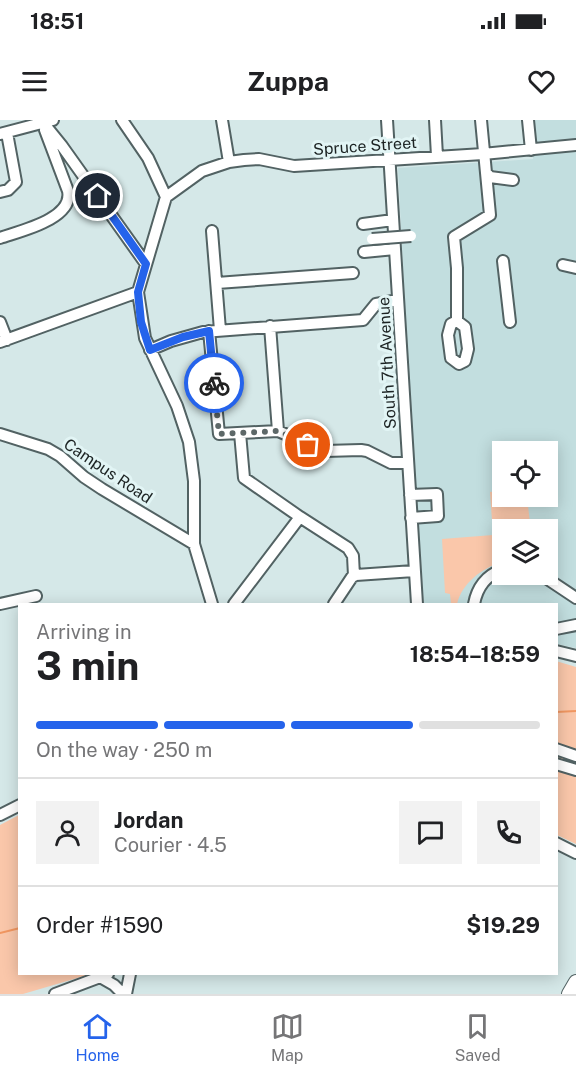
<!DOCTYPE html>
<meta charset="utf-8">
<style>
:root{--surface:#fff;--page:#f2f2f2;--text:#202124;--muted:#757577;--line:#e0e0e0;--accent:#2563eb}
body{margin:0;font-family:"Public Sans",sans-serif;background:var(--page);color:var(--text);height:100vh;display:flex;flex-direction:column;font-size:22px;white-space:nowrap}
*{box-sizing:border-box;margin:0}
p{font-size:20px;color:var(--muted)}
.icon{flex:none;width:33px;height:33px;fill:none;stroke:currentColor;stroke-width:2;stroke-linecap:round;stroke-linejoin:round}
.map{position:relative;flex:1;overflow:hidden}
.drawer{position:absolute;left:18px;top:483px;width:540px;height:372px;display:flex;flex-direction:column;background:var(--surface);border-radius:0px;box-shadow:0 3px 15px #0003}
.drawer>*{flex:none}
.buttons{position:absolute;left:492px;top:321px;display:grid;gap:12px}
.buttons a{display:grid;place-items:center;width:66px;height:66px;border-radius:0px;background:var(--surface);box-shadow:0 3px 15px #0003;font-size:30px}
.pin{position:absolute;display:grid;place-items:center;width:51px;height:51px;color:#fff;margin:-26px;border:3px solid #fff;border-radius:50%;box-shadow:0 2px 6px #0007}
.courier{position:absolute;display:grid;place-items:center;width:60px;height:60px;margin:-30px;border:4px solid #2563eb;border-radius:50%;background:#fff;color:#222;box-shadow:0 2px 8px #0007}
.overview em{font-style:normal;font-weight:700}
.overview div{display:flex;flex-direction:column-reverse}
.overview{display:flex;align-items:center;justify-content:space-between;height:102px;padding:0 18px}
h1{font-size:39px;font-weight:700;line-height:45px}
.bar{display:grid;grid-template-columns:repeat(4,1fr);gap:9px 6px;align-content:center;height:72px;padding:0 18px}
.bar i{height:8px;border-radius:4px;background:var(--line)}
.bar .current{background:var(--accent)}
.bar p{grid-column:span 4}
.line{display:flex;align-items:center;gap:15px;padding:0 18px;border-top:2px solid var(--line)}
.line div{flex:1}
.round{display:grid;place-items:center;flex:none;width:63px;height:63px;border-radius:0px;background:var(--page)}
.status{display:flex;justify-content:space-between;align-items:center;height:42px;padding:0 30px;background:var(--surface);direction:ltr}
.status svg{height:16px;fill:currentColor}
header{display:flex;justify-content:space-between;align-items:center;height:78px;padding:0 18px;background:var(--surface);font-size:27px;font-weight:700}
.menu{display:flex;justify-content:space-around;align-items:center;height:84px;border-top:2px solid var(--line);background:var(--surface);font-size:16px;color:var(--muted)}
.menu a{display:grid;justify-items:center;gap:3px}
.menu .current{color:var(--accent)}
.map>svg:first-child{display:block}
</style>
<div class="status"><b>18:51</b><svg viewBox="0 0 49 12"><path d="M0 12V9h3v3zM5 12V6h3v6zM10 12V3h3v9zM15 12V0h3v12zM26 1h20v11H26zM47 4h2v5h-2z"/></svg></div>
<header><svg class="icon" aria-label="menu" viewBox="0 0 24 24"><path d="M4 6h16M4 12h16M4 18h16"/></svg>Zuppa<svg class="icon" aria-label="heart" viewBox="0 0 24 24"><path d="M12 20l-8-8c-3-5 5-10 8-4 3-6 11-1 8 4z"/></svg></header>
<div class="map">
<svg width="576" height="874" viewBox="0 0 576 874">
<rect width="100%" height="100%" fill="#d5e8e8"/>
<!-- built -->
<path fill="#c2dedf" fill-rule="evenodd" d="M531,0H576V528L557,524L556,484H424L411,304L398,48L533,39ZM502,332H548V376H502ZM502,410H548V454H502Z"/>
<!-- green -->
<path fill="#fac7aa" d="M502,371V376L527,377L530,403L515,405V409L502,410V442C482,448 462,463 457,484H451L450,474L445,473L442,419L493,415L490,372Z
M556,541L576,547V724L557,715Z
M19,695L20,854H91L23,874H0V705Z"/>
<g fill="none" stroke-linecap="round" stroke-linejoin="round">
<!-- stream -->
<path stroke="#f19761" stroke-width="2" d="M556,592L576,591
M0,813L20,808"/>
<!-- minor casing -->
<g stroke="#526263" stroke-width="14">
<path id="minor" d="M41,0L62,26L146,144
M122,0L148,38L166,77L138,172L145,218L177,286L189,322L194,361V424L212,484
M222,0L229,42
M387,0L417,484
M435,0L437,36
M528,0L531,30
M0,14L53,0
M486,52L490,57L513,60
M0,72L8,70L16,62L7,13
M166,77L202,51L229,42L244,40L259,39L294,46L483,34L576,25
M363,104L393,100
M212,111L220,210
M0,118C20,111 74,99 68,71L45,10
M364,132L395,129
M503,141L510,202
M563,145L576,148
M217,163L353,153
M457,201V148L454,117L490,95L481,0
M457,201L465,207L468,229L465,241L459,244L451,238L448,215L451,204Z
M0,202L7,220
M270,206L278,311
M209,211L219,314L278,311L325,331L361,330L367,331L391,343H408
M0,222L138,172
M150,230L171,221L203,212L363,200L376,184L398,180
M0,314L48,329L60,336L84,357L102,369L194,424
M410,375L437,374L438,396L411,398
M300,397L348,428L353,436L354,456
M540,454L576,478
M0,484L36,476
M234,484L300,397L244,358L240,313
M334,484L352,457L356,455L414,451
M474,484C477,468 486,455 502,450
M556,509L576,505
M556,531L576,536
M556,629L576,636
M556,644L576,650
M0,695L20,685
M556,723L576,733
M100,857L114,865L123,874
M55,874L108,854
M126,874L130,854"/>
</g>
<!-- major casing -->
<g stroke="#526263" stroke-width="16">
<path id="major" d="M569,874L576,862"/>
</g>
<!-- minor -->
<use href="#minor" stroke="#fff" stroke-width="10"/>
<!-- major -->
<use href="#major" stroke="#fff" stroke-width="14"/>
<!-- minor-bridge casing -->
<g stroke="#526263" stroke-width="14" stroke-linecap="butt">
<path id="minor-bridge" d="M372,119L411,116"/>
</g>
<!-- minor-bridge -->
<use href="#minor-bridge" stroke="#fff" stroke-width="10"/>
</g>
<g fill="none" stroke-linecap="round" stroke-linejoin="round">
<!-- done -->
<path stroke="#5d6868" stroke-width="6" stroke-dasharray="0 10.8" d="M214,263L219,314L278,311L308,325"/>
<!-- route -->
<path stroke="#2563eb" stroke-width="8" d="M98,76L146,144L138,172L141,202L150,230L183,217L209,211L214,263"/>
</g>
<g text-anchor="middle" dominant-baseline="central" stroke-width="6" stroke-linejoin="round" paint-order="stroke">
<!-- street labels -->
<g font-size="16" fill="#1c2323" stroke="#e2f5f5">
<text transform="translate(365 26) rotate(-4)">Spruce Street</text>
<text transform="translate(387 243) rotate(-93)">South 7th Avenue</text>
<text transform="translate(108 351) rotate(34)">Campus Road</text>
</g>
</g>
</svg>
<div class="buttons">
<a><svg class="icon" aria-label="locate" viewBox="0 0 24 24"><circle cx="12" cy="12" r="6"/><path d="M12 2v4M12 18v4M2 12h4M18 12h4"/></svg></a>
<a><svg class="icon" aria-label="layers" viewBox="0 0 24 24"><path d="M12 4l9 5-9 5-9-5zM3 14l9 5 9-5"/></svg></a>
</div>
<div class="pin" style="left:308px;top:325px;background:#ea580c"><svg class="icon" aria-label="bag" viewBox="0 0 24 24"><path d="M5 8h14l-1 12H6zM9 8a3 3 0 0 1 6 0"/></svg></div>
<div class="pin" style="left:98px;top:76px;background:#1f2937"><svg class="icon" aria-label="home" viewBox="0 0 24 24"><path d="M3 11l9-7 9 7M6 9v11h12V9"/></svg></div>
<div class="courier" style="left:214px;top:263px"><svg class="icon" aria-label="bike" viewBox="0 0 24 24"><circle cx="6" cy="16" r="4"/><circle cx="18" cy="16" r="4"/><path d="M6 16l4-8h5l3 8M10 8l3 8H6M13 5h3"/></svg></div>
<section class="drawer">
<div class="overview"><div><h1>3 min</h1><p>Arriving in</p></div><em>18:54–18:59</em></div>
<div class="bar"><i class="current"></i><i class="current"></i><i class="current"></i><i></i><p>On the way · 250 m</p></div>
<div class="line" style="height:108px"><a class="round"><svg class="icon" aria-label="person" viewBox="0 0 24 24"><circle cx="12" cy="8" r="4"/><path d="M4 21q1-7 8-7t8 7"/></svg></a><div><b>Jordan</b><p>Courier · 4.5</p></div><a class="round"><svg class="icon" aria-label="chat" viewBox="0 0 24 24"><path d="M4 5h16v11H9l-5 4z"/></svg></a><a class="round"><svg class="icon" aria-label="phone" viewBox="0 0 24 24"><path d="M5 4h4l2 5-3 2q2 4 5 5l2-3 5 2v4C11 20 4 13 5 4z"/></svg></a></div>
<div class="line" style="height:78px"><div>Order #1590</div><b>$19.29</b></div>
</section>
</div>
<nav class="menu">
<a class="current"><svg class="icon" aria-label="home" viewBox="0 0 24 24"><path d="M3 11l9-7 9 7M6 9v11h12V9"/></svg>Home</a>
<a><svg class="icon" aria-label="map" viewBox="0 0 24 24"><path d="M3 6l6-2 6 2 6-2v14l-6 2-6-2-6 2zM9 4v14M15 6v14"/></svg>Map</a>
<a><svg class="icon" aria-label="saved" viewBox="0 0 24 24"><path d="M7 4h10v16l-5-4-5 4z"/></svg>Saved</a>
</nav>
